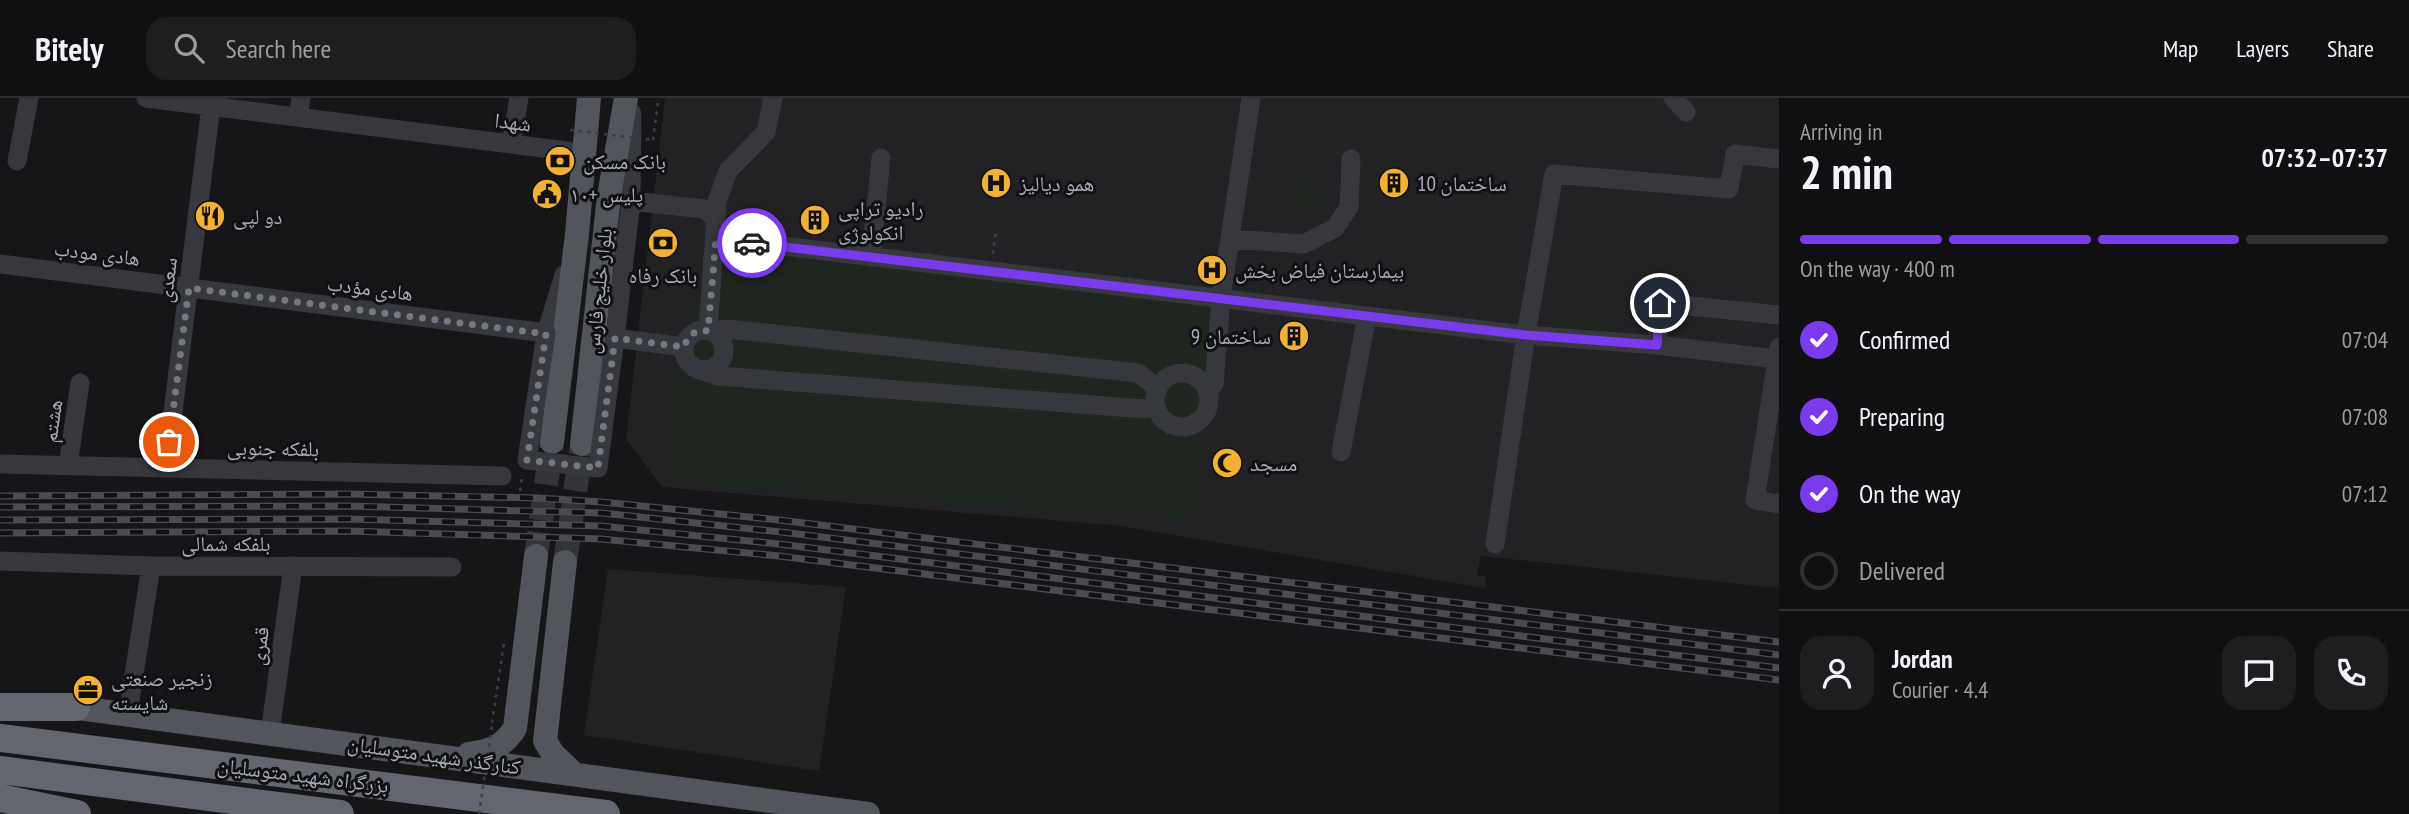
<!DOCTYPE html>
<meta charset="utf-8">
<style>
:root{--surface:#101012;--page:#1e1e20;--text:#f1f3f6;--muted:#9c9d9f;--line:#303032;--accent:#7c3aed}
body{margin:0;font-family:"PT Sans Narrow","Noto Naskh Arabic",sans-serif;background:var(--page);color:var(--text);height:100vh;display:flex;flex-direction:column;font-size:26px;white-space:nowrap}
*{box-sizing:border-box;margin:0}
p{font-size:23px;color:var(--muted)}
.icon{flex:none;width:38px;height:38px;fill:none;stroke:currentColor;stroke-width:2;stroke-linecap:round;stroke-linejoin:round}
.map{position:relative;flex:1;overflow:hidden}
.details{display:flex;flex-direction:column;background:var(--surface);width:630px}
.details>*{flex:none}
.pin{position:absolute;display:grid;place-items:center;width:60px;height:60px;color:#fff;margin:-30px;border:4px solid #fff;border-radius:50%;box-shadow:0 2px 7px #0007}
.courier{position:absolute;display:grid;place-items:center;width:70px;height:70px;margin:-35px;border:5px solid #7c3aed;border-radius:50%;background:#fff;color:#222;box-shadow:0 2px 9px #0007}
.headline em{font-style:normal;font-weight:600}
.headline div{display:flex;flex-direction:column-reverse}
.headline{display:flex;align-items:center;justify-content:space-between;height:119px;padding:0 21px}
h1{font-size:46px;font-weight:600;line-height:52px}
.bar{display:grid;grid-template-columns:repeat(4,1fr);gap:10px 7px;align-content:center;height:84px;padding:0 21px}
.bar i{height:9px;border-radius:5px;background:var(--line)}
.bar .active{background:var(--accent)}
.bar p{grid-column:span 4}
.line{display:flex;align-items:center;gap:18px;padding:0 21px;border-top:2px solid var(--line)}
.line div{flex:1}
.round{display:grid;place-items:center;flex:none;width:74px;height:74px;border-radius:21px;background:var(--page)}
ol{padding:0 21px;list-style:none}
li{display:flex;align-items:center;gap:21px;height:77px}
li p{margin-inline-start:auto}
li .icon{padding:7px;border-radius:50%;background:var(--accent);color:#fff;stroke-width:4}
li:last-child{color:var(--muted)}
li i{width:38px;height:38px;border:4px solid var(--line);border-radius:50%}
header{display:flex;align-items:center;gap:42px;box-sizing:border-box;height:98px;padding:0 35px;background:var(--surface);border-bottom:2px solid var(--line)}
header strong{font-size:33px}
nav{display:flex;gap:38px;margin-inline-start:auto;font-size:24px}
.search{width:490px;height:63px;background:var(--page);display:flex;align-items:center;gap:18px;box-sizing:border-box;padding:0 24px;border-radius:21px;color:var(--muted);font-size:26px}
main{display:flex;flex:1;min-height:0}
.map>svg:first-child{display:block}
</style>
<header>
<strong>Bitely</strong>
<div class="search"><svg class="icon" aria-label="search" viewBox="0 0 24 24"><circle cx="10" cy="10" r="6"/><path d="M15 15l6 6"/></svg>Search here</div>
<nav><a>Map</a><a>Layers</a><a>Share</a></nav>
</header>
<main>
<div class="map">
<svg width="1779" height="716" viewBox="0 0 1779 716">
<rect width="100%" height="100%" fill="#161618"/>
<!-- built -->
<path fill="#222225" d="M665,0H1779V490L1481,458L1477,477L1486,478L1485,490L1121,428L662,389L626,341Z
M608,471L846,489L819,673L584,637Z"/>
<!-- green -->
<path fill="#1e261f" d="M1296 98a14 14 0 1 1 28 0a14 14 0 1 1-28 0Z
M716,140L1221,200L1195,421L670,384L671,294Z
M1554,219L1614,224L1618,229L1616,234L1555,228L1553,224Z"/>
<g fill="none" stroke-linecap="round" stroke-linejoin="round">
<!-- major-tunnel -->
<path stroke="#333438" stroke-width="24" stroke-dasharray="24 12" stroke-linecap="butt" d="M536,458L552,344
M565,464L582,346"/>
<!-- path -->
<path stroke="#3d3f44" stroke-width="2.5" stroke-dasharray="3.5 5" stroke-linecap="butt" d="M653,42L658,4
M993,156L996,131
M520,393L522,379
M492,625L504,545"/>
<!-- minor -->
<path stroke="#37383d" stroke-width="19" d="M146,0L582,55
M773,0L766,34L728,73L717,103L708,233L728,231L1138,275L1157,290
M1673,0L1686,14
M632,15L631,103L615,240L684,249
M298,19L301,0
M511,46L519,0
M17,63L29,0
M631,103L704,111L714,119
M716,140L1526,237L1657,247L1777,261
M1231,141L1304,146L1335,130L1349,109L1351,61
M871,159L881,60
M0,166L546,235L564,177
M684 252a20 20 0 1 1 40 0a20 20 0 1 1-40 0Z
M1657,247L1660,205L1779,217
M1779,249L1755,402L1779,406
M697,271L718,278L1145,311L1155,308
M1155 302a27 27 0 1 1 54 0a27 27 0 1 1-54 0Z
M1208,294L1214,286L1221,200L1251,0
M1341,354L1367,218
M0,366L502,378
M68,368L80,285
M166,370L212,0
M1495,446L1526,237L1554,76L1729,91L1735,56L1779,61
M0,463L151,468L452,469
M128,615L151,468
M270,635L293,468"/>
<!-- major -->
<path stroke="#53555c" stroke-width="24" d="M552,344L577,136L589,0
M582,346L609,98L626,0
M565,464L545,643L553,656L573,675
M56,607L868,716
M469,656C491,653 503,649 515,630L536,458"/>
<!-- highway -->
<path stroke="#63666e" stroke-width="28" d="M0,609H76
M0,640L606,716
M0,672L340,716
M0,700L77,716"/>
<!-- rail casing -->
<g stroke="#4a4c52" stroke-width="7">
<path id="rail" d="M0,398L348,396L538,400L602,404L779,422L1779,544
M0,409L348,408L602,415L781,434L1779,557
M0,422L348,421L601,428L779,446L1779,570
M0,435L348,433L601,441L779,458L1779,582"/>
</g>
<!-- rail -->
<use href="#rail" stroke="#111113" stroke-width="4.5" stroke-dasharray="13" stroke-linecap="butt"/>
<!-- path-bridge -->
<path stroke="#3d3f44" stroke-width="2.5" stroke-dasharray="3.5 5" stroke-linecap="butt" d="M570,32L653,42
M479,716L492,628"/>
<!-- minor-bridge -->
<path stroke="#37383d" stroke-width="19" d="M546,235L527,362L598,370L615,240"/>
</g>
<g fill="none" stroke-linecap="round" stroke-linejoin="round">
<!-- done -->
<path stroke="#757880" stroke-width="7" stroke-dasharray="0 12.6" d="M169,344L189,190L546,236L527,362L598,370L615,240L684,249C688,237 695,231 708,233L716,140L752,145"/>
<!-- route -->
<path stroke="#7c3aed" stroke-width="9" d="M752,145L1526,237L1657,247L1660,205"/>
</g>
<!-- icons -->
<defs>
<g id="bank-disc" transform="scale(1.575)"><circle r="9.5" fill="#f2b134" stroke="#111113"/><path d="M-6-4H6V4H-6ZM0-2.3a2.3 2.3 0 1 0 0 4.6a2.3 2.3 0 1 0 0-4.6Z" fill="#111"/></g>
<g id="hospital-disc" transform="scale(1.575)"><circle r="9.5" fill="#f2b134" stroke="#111113"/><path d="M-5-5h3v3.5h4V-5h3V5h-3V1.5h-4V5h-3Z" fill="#111"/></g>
<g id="building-disc" transform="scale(1.575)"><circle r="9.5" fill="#f2b134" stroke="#111113"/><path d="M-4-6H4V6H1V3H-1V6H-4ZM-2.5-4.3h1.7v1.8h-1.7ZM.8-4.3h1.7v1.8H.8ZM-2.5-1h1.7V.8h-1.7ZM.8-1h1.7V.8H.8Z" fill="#111"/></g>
<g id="civic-disc" transform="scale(1.575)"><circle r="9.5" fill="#f2b134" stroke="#111113"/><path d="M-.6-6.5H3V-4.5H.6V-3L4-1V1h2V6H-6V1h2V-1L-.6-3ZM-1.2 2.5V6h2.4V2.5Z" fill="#111"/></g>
<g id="restaurant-disc" transform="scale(1.575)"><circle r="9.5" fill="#f2b134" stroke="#111113"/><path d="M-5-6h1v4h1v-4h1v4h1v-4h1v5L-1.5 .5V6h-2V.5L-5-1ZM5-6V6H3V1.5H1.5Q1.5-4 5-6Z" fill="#111"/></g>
<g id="mosque-disc" transform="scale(1.575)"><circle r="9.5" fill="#f2b134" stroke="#111113"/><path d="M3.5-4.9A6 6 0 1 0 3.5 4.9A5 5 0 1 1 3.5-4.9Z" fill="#111"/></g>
<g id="office-disc" transform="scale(1.575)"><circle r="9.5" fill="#f2b134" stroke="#111113"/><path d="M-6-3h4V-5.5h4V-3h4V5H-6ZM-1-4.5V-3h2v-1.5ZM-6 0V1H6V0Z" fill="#111"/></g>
</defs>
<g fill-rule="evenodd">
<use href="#bank-disc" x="560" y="63"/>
<use href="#hospital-disc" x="996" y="85"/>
<use href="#building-disc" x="1394" y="85"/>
<use href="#civic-disc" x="547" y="96"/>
<use href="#restaurant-disc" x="210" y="118"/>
<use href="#building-disc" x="815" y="122"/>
<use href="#bank-disc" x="663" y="145"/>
<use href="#hospital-disc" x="1212" y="172"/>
<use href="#building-disc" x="1294" y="238"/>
<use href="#mosque-disc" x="1227" y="365"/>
<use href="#office-disc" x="88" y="592"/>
</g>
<g text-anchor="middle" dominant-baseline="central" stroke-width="6" stroke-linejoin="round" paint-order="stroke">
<!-- street labels -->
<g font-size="21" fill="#a8adb8" stroke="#111113">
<text transform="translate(513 24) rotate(7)">شهدا</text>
<text transform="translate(97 155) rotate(7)">هادی مودب</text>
<text transform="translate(167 182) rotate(-83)">سعدی</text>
<text transform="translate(370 190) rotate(7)">هادی مؤدب</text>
<text transform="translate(598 193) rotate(-84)">بلوار خلیج فارس</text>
<text transform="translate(52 323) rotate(-82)">هشتم</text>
<text transform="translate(273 350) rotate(1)">بلفکه جنوبی</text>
<text x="226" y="445">بلفکه شمالی</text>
<text transform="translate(259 548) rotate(-82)">قمری</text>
<text transform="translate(434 657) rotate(8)">کنارگذر شهید متوسلیان</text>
<text transform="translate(303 677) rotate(7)">بزرگراه شهید متوسلیان</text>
</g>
<!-- poi labels -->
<g font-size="21" fill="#a8adb8" stroke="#111113" text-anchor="start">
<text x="583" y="63">بانک مسکن</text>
<text x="1019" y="85">همو دیالیز</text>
<text x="1417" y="85">ساختمان 10</text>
<text x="570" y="96">پلیس +۱۰</text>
<text x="838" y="110">رادیو تراپی<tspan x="838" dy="24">انکولوژی</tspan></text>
<text x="233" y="118">دو لپی</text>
<text x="1235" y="172">بیمارستان فیاض بخش</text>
<text x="663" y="177" text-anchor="middle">بانک رفاه</text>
<text x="1271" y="238" text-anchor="end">ساختمان 9</text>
<text x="1250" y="365">مسجد</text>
<text x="111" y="580">زنجیر صنعتی<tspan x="111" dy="24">شایسته</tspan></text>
</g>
</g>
</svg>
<div class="pin" style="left:169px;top:344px;background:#ea580c"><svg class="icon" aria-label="bag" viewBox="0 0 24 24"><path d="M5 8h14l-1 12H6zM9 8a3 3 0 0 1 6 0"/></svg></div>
<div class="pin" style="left:1660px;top:205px;background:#1f2937"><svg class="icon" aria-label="home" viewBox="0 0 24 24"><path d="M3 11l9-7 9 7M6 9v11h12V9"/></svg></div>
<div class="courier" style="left:752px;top:145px"><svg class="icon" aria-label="car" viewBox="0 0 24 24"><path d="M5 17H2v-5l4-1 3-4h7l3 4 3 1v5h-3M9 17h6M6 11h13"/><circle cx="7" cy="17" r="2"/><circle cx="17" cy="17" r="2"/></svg></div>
</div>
<section class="details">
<div class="headline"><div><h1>2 min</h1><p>Arriving in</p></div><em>07:32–07:37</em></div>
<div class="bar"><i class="active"></i><i class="active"></i><i class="active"></i><i></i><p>On the way · 400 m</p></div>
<ol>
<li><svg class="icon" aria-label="check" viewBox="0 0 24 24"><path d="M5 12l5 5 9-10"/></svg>Confirmed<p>07:04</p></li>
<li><svg class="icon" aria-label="check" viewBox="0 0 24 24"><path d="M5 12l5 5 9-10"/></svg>Preparing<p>07:08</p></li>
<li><svg class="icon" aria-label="check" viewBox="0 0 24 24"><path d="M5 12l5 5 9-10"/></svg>On the way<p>07:12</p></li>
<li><i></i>Delivered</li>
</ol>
<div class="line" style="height:126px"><a class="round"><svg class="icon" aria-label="person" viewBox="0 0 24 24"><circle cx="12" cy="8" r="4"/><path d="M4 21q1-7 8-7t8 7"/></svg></a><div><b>Jordan</b><p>Courier · 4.4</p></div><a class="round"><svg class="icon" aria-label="chat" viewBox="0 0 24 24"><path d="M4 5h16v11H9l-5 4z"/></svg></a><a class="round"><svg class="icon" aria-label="phone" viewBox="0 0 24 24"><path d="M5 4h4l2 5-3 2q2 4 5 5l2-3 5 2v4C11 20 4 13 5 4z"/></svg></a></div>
</section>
</main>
